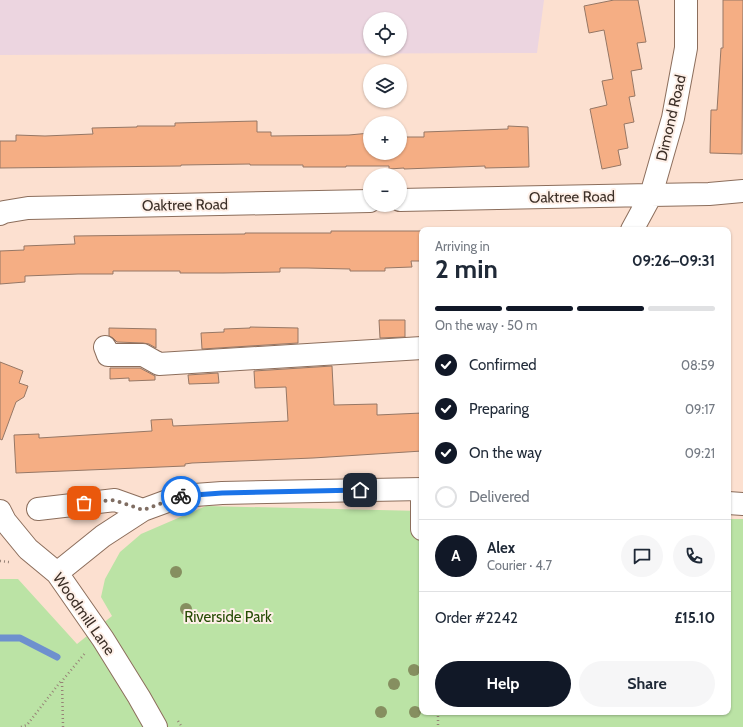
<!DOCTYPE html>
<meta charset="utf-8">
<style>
:root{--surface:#fff;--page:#f6f6f7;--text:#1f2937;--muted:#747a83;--line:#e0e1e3;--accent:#111827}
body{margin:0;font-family:Cabin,sans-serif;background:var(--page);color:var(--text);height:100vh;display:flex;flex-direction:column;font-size:15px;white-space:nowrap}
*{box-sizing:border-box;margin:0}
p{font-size:13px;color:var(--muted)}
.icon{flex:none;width:22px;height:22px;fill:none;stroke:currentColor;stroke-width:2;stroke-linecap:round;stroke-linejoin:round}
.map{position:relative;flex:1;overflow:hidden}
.panel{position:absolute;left:419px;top:227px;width:312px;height:488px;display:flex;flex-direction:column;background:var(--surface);border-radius:8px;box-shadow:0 1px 3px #0004}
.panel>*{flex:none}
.buttons{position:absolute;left:363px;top:12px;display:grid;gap:8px}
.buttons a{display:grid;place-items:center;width:44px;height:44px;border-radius:50%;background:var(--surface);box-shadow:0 1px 3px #0004;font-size:20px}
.pin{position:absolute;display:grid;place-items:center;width:34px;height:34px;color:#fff;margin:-17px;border-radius:8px;box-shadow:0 2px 6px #0006}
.courier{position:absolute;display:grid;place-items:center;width:40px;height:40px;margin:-20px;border:3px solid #1a73e8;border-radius:50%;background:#fff;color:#222;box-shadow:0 1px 5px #0007}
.summary em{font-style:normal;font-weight:700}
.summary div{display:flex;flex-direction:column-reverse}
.summary{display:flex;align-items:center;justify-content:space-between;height:68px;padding:0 16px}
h1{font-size:26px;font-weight:700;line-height:30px}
.bar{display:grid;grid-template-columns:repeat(4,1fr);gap:6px 4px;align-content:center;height:48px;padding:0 16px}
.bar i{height:5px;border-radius:3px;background:var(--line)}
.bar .active{background:var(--accent)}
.bar p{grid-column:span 4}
.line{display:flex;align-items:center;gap:10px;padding:0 16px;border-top:1px solid var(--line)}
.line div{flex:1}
.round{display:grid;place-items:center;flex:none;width:42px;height:42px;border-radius:21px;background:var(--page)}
ol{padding:0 16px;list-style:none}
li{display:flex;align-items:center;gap:12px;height:44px}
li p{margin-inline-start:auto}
li .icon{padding:4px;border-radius:50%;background:var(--accent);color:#fff;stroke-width:4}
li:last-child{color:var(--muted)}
li i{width:22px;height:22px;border:2px solid var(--line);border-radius:50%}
.cta{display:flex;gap:8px;margin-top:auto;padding:8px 16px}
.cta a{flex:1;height:46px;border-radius:24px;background:var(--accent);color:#fff;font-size:16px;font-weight:700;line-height:46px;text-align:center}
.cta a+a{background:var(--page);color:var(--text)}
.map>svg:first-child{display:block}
</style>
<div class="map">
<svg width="743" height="727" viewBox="0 0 743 727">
<rect width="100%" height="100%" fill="#fce0d0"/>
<!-- education -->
<path fill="#ecd5e0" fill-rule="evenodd" d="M0,0H544L537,53L0,55ZM370,19H400V49H370Z"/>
<!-- green -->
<path fill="#bbe3a5" d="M206,506L422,511V712H728V519H743V727H0V579H18L77,644L112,616L101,597L105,579L120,552L141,534Z"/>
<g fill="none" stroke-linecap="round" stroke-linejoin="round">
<!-- stream -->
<path stroke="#6e90ce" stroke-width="7" d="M0,638H20L57,657"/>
</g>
<!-- building -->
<path fill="#f5ae84" stroke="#967765" d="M614,0H638L646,42L637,43L642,69L631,71L635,96L629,97L634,122L624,124L628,148L618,150L621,165L602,169L590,109L607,105L602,81L613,79L604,30L589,33L584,6Z
M723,0H743L742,154L710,153L711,110H717L721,48H723Z
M257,121V132H271V136L349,135L370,133V153H400V137H424V132L508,129V126L528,127L529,167L485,168V166L404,169V168L389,169V166H346V167H303V165H250V164L181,165V166L0,168V141H16V135L45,136L93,134L92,128L137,127V126H175V123Z
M331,231H422V261H411L412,267L385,268V271H350V269L307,268H280V272L223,273H180V271H113V274H78L25,276V282L0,284V251L24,250V246L75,244L74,236L245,234V233H331Z
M379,320H405V337L380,338Z
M250,327L298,328V343L202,349L201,333L224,332V329L250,328Z
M109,328L156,329V348L149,344L143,343L117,342L113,338L109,336Z
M0,362L23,371L19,383L28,386L24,397L16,402L2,440L0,439Z
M332,366L334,405L377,404V415L422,413V451L313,458L192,463L185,464V466L16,473L14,435L39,434V438L152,431L151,420L172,419L173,426L288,421L286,387L255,388L254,371Z
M110,368H140L155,376V380L129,381V378L110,379Z
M218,373L219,383L189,384L188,375Z"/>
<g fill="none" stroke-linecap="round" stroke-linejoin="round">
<!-- minor casing -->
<g stroke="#8c6e5c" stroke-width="24">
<path id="minor" d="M400,200L651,195L709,194L743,191
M0,214L4,212L28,208L370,201
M632,230L651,195L673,118L686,48V0
M105,347L108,355H143L159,364L422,348
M728,503L743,504
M38,509L115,500L143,510
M0,511L5,521L28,549L57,573L103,639L139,697L156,727
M422,529V489
M57,573L103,536L143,510L181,496L222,493L422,489"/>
</g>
<!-- path -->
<path stroke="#968276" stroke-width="2.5" stroke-dasharray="1 3" stroke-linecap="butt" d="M0,561L9,562
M421,582L422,583
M438,712V727
M178,721L182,727
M21,727L27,725L61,681
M63,727L62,681L86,652"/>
<!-- minor -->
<use href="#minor" stroke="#fff" stroke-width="22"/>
</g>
<!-- trees -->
<g fill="#868f60">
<circle cx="176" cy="572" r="6"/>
<circle cx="186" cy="609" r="6"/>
<circle cx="414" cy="670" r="6"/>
<circle cx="394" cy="684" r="6"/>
<circle cx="381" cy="712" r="6"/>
<circle cx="415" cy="712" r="6"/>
</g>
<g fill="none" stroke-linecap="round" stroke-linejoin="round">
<!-- done -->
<path stroke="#7f6d62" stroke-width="4" stroke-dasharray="0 7.2" d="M84,503L114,500L143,510L181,496"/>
<!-- route -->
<path stroke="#1a73e8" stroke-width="5" d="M181,496L222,493L360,490"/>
</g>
<g text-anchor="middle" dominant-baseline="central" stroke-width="4" stroke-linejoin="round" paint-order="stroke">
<!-- street labels -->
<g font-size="15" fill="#3c2f27" stroke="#fef0e8">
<text transform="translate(671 118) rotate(-77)">Dimond Road</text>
<text transform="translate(572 197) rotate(-1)">Oaktree Road</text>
<text transform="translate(185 205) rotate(-1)">Oaktree Road</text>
<text transform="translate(84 614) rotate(55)">Woodmill Lane</text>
</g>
<!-- park labels -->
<g font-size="15" fill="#264c05" stroke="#fef0e8">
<text x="228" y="617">Riverside Park</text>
</g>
</g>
</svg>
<div class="buttons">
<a><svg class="icon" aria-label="locate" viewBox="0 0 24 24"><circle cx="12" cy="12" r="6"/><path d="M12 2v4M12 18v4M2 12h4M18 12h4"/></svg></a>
<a><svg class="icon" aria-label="layers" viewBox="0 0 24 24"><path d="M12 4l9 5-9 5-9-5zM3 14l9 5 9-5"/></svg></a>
<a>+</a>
<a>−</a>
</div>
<div class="pin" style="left:84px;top:503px;background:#ea580c"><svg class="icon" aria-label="bag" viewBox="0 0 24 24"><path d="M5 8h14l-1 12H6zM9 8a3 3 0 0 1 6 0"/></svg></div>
<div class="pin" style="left:360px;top:490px;background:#1f2937"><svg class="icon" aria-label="home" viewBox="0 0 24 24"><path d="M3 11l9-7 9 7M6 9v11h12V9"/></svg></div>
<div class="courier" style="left:181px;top:496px"><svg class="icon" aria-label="bike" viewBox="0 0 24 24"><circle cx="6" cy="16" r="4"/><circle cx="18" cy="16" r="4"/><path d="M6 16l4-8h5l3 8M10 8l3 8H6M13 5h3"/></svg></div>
<section class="panel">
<div class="summary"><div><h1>2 min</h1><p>Arriving in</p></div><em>09:26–09:31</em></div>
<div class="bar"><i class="active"></i><i class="active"></i><i class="active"></i><i></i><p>On the way · 50 m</p></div>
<ol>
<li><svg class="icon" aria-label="check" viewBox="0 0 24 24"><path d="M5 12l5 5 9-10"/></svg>Confirmed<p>08:59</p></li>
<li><svg class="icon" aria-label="check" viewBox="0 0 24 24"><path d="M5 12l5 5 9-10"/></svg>Preparing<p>09:17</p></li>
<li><svg class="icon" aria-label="check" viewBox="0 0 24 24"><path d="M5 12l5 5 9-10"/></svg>On the way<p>09:21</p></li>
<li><i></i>Delivered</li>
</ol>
<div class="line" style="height:72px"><b class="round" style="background:var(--accent);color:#fff">A</b><div><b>Alex</b><p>Courier · 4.7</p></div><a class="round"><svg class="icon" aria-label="chat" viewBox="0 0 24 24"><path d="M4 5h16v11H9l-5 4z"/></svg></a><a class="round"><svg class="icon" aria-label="phone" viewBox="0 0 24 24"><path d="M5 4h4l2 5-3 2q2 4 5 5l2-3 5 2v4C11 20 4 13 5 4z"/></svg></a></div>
<div class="line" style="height:52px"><div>Order #2242</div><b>£15.10</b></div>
<div class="cta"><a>Help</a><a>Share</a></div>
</section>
</div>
